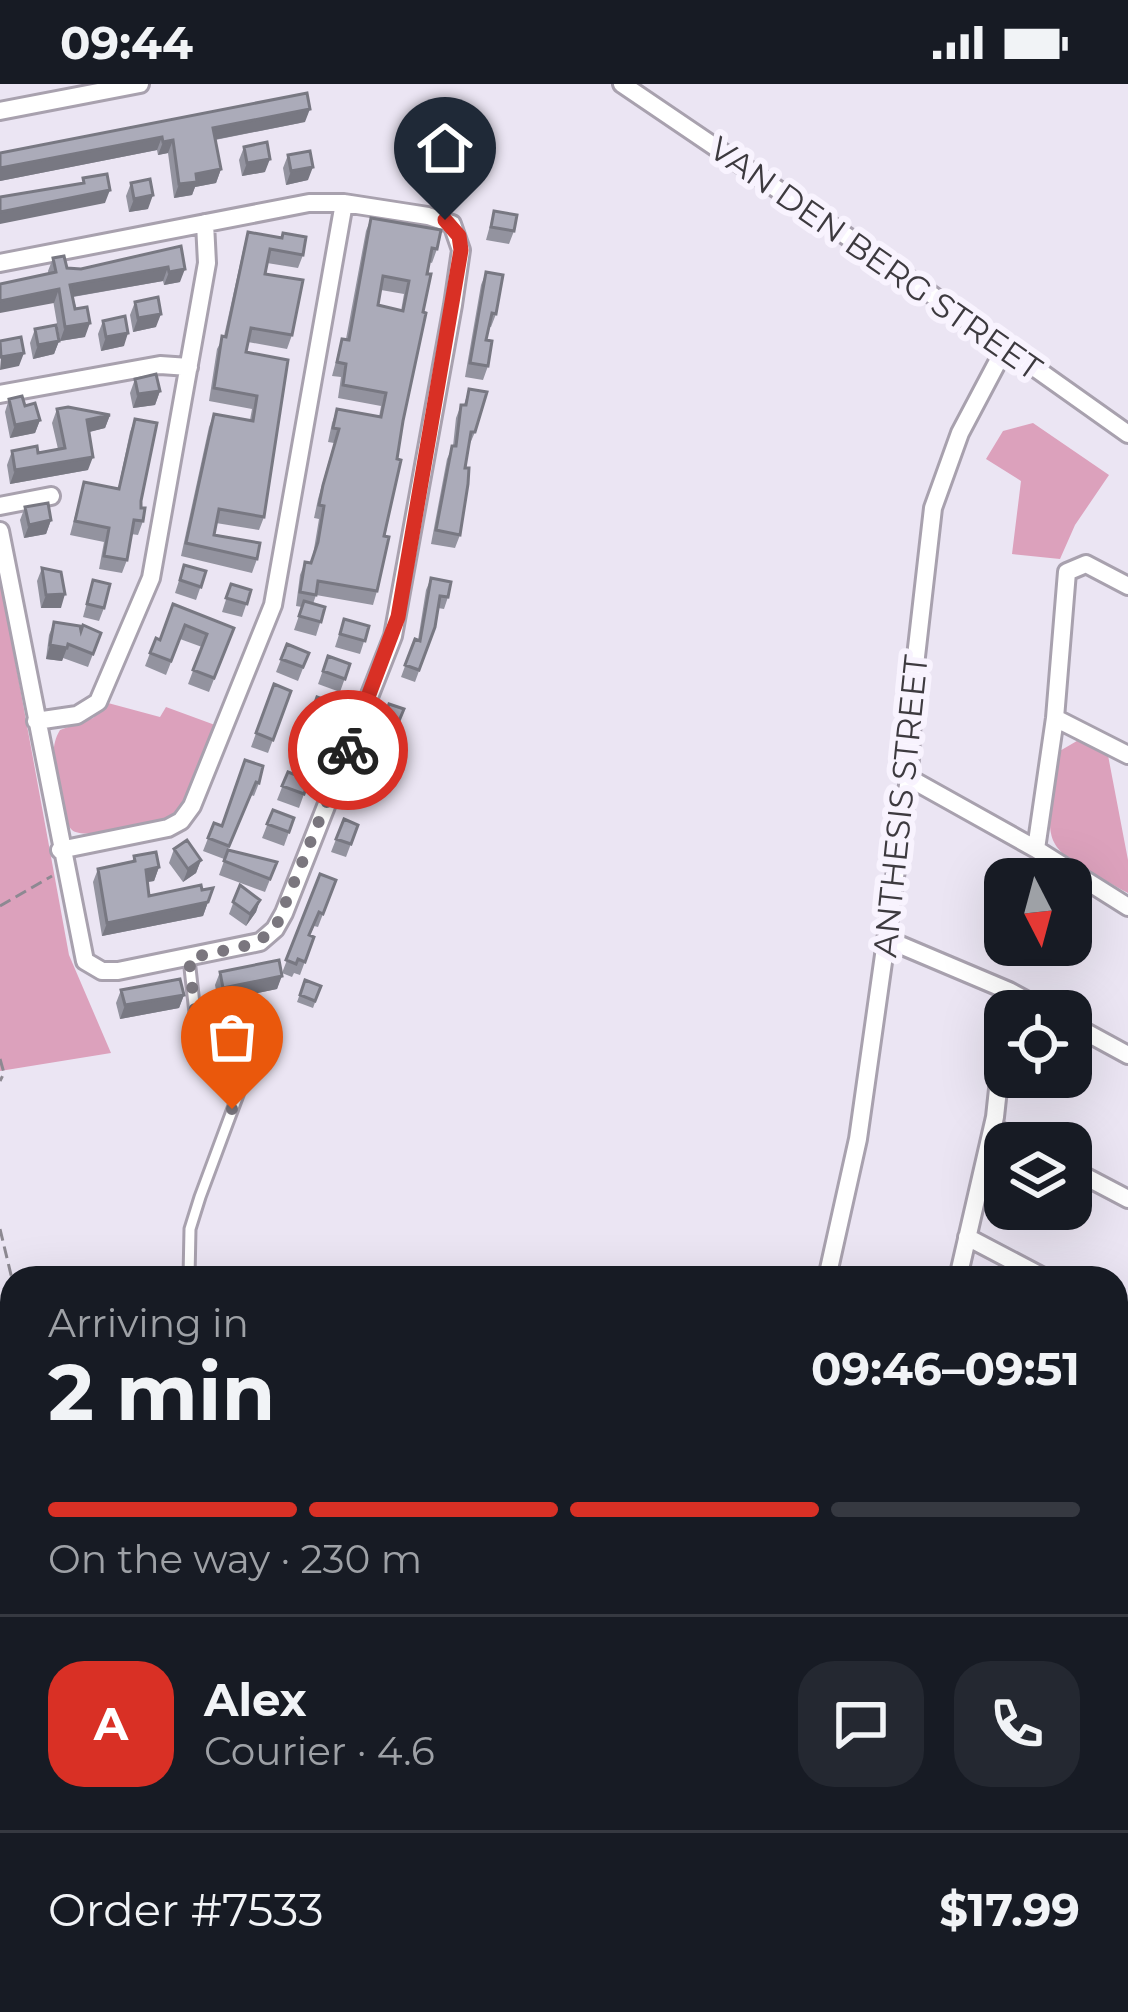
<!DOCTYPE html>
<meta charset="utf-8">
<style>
:root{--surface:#171b24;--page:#242831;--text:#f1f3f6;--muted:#9ea1a6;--line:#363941;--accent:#d93025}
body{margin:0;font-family:Montserrat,sans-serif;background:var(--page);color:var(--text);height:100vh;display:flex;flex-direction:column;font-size:45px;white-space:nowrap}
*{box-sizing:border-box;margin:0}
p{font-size:39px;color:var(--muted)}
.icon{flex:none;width:66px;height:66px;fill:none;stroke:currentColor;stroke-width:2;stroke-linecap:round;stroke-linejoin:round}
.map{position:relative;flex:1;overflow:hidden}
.sheet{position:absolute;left:0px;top:1182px;width:1128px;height:747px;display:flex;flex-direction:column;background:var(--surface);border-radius:36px 36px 0 0;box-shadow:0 12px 48px #0002}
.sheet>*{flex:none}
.needle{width:78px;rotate:174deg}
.fabs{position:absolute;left:984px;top:774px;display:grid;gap:24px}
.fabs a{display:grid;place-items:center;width:108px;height:108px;border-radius:24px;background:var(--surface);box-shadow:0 12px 48px #0002;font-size:60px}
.pin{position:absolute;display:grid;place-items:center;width:102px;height:102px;color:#fff;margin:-123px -51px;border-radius:50% 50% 50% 0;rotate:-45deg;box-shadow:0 0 12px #0007}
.pin .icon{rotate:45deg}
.courier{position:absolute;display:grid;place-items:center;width:120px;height:120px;margin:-60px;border:9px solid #d93025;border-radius:50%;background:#fff;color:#222;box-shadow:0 3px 15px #0007}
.overview em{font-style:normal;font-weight:700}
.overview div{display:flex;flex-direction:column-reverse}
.overview{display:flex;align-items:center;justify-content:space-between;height:204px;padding:0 48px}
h1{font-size:78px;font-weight:700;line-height:90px}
.bar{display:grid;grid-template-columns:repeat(4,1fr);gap:18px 12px;align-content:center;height:144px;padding:0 48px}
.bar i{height:15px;border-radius:9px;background:var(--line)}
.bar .active{background:var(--accent)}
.bar p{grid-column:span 4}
.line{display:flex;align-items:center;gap:30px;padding:0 48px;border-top:3px solid var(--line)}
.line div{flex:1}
.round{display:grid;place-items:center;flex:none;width:126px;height:126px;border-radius:36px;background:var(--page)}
.status{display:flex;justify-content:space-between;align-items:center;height:84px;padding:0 60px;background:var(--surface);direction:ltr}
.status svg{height:33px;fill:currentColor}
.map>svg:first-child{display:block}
</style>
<div class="status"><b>09:44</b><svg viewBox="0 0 49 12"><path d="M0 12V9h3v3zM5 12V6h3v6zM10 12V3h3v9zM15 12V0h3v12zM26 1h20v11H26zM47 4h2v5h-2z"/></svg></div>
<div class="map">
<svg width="1128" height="1928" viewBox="0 0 1128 1928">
<rect width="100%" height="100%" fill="#ebe5f3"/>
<!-- green -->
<path fill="#dca1bc" d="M1033,339L1109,391L1075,441L1060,475L1012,470L1021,397L986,375L1003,347Z
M0,494L69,871L111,969L0,987Z
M108,619L160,633L166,623L215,641L182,723L173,733C158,740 84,757 72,746C62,736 61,715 58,701C55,681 49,664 60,646L93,634Z
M1082,654L1107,666L1128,776V809C1038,758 1044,771 1058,668Z"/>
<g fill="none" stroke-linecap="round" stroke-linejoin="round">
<!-- lane casing -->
<g stroke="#a8a1ae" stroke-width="15">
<path id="lane" d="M189,875L197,947L256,941L261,949L200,1113L190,1145L189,1194"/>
</g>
<!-- street casing -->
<g stroke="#a8a1ae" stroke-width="22">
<path id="street" d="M622,0L901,189L1128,350
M0,27L140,0
M0,179L309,119H344L428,132L452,140L461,166L453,221L393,552L284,829L275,845L260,858L118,887H102L85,877L0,447
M0,310L160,281L189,283
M0,422L51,412
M1055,634L1128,671
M36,637L77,631L98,618L151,494L207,179L205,139
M909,694L1036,765L1128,823
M1036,765L1055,634L1067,488L1086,480L1128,502
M60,766L168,744L181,737L192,722L273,521L344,119
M886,855L1009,907L1046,927
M1071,940L1128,971
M993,1043L1022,1059
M1071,1085L1128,1115
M967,1153L1045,1194
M827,1194L858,1055L909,694L914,590L933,424L960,349L1006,262
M958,1194L995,1033L1005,940
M1116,1231L1128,1237
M1116,1309L1128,1282
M1116,1495L1128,1500
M1116,1840L1128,1813
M688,1928L689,1917
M826,1928L832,1917
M1076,1928L1081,1917"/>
</g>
<!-- path -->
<path stroke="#8d8992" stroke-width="3" stroke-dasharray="12 6" stroke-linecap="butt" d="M0,822L52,792
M0,975L4,989L0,997
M0,1145L12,1195
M145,1917L146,1928"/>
<!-- lane -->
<use href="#lane" stroke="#fff" stroke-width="9"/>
<!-- street -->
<use href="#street" stroke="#fff" stroke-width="16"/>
</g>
<!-- wall -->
<path fill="#93939f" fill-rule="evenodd" d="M305,38L215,56L221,85L216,99L195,103L192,111L174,114L168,69L158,71L157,66L0,97V69Z
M244,63L265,88L242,92L239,76Z
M288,71L308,96L286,101L283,84Z
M131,99L148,125L129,128L126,112Z
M494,127L514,147L509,160L486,156Z
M371,134L437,165L432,179L429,178L403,337L377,507L373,521L316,511L313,520L325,523L316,552L294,546L302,523L296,522L300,491L305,478L310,479L313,471L319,435L314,434L318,415L334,359L328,358L332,339L337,325L379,333L381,322L338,314L341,293L332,292L342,255H346L366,147ZM381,206L404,210L401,227L378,221Z
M248,148L303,171L298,184L267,179L265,190L292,251L287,265L248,258L246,268L288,276L264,433L259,446L216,439L214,451L257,475L252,489L181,472L209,343L214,330L250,336L252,325L209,317L217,265L224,252L244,162Z
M181,162L180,198L164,201L163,197L73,213L85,253L60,257L48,187L53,174L67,184L81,185Z
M486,188L496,230L491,243H489L486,256L488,282L483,296L465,293L481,201Z
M135,218L156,243L133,248L130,231Z
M103,237L124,262L101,267L98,250Z
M35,245L59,257L54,270L33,275L30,259Z
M135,295L160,307L155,321L133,324L130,309Z
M469,305L475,348L469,362L465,384L460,451L455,464L431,460L447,375L453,362L456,334L461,321H464Z
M9,315L25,322L40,336L35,349L10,354L5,328Z
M57,325L110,331L105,344L88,348V386L10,400L7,381L12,367L38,369L58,365L52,339Z
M135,335L143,437L138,451L131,450L127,476L122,489L99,485L104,458L70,451L84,398L118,405L130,348Z
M25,423L51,436L46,450L24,454L20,436Z
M184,481L206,487L196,516L175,509Z
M42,484L61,524H41L37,497Z
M431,494L448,513L444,525L438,524L435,543L415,598L401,593L415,555L418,556L426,506Z
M93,496L104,524L99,537L83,533Z
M231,500L251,506L242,533L222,528Z
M173,520L234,544L209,608L188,600L202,563L180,555L166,591L145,582L150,569L160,556Z
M344,535L369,542L360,570L335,563Z
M54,538L81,546L101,549L88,583L63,574L62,577L46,575L49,551Z
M287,560L309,569L298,597L276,588Z
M328,572L350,580L340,608L318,600Z
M274,600L291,607L268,669L251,663Z
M317,613L339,621L328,649L307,641Z
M389,620L404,625L391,658L377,652Z
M303,650L324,659L314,687L292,678Z
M245,676L259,699L254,712L251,711L224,775L203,767L214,739L222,742Z
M366,677L381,683L367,718L352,712Z
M288,688L309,696L299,724L277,716Z
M273,726L294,734L284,762L262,754Z
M344,735L358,741L346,773L331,768Z
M174,765L201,776L196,789L183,798L169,779Z
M228,766L277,778L265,808L219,791Z
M134,772L159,783L154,797L147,798L149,812L213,804L203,832L102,852L93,798L98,785L132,778Z
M320,790L336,796L318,843L314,842L310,851L314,853L300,891L294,889L292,893L282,889L277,905L218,917L215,901L220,888L282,889Z
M240,801L260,816L256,828L246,842L229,830Z
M305,896L321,902L313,924L297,918Z
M121,906L184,911L179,924L120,935L116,919Z"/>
<!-- shaded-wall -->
<path fill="#787882" d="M310,25L305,38L208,57L213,44Z
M162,53L157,66L0,97V84Z
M173,56L168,69L158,71L163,58Z
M270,75L265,88L242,92L247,79Z
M313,83L308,96L286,101L291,87Z
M221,85L216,99L195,103L192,111L174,114L179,100L196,90Z
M110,106L105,119L0,140V128Z
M153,111L148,125L129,128L134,115Z
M168,183L163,197L65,214L70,201Z
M185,185L180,198L164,201L169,188Z
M59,205L54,219L0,229V217Z
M161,230L156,243L133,248L138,234Z
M90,239L85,253L60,257L65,243Z
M128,249L124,262L101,267L106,253Z
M59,257L54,270L33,275L38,261Z
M24,269L19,282L0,286L1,273Z
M160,307L155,321L133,324L138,310Z
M110,331L105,344L82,350L87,336Z
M40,336L35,349L10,354L15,341Z
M93,373L88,386L10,400L15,386Z
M51,436L46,450L24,454L29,441Z
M65,510L61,524H41L46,511Z
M50,561L67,564L62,577L46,575Z
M201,776L196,789L183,798L188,785Z
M159,783L154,797L141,799L146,786Z
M260,816L256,828L246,842L250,830Z
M208,818L203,832L102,852L107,839Z
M282,892L277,905L218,917L223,904Z
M184,911L179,924L120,935L125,921Z"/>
<!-- building -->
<path fill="#ababb9" stroke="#787882" stroke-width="3" fill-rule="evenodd" d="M307,9L310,25L213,44L221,85L196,90L197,98L179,100L173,56L163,58L162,53L0,84V69Z
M267,58L270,75L247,79L244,63Z
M310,67L313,83L291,87L288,71Z
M107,90L110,106L0,128V113L84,99L83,94Z
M150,95L153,111L134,115L131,99Z
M494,127L517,131L514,147L491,143Z
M371,134L441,146L437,165L432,164L427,190H431L423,228L426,229L403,337L397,375L401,376L384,452L389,453L377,507L318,497L316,511L300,508L305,478L311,479L318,458L324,422L319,421L323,401L339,345L333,344L337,325L381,333L386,309L343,301L346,280L337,278L342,255L349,256ZM383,192L409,197L403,227L378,221Z
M248,148L282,154L283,149L306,153L303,171L270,165L265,190L303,196L292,251L251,244L246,268L288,276L264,433L219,425L214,451L260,459L257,475L186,459L214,330L253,337L257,312L214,304L222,252L226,253Z
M181,162L185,185L169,188L168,183L70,201L75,225L87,223L90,239L65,243L59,205L0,217V200L56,188L53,174L64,172L67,184L81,185Z
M486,188L503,191L496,230L492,229L486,256L492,257L488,282L470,279Z
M158,213L161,230L138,234L135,218Z
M125,232L128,249L106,253L103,237Z
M56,241L59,257L38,261L35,245Z
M21,253L24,269L1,273L0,257Z
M156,290L160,307L138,310L135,295Z
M469,305L487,308L475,348H471L465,384H469L468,400L460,451L436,446L452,362H456L461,321H466Z
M22,312L25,322L35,319L40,336L15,341L9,315Z
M68,323L110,331L87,336L93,373L15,386L12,367L37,362L38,369L65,364L57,325Z
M135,335L157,339L141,417V424H145L143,437L134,436L127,476L104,472L109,444L75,437L84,398L119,405Z
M48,419L51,436L29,441L25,423Z
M184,481L206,487L201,503L180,496Z
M42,484L61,488L65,510L46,511Z
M431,494L451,498L448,513L440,512L435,543L419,586L405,581L415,555L420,557Z
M93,496L110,500L104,524L87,520Z
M231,500L251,506L247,520L226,514Z
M304,517L325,523L321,538L299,532Z
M173,520L234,544L214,594L193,586L207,550L185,541L171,577L150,569L156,554L160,556Z
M344,535L369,542L365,557L340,550Z
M54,538L80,542L81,547L83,541L101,549L93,570L68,560L67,564L50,561Z
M287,560L309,569L303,583L281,575Z
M328,572L350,580L345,595L323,587Z
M274,600L291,607L273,656L256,649Z
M317,613L339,621L333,636L312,627Z
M389,620L404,625L396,644L382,639Z
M303,650L324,659L319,673L297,665Z
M245,676L263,682L259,699L256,698L229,762L208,754L214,739L222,742Z
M366,677L381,683L372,705L357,699Z
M288,688L309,696L304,710L282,702Z
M273,726L294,734L289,748L267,740Z
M344,735L358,741L351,760L336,755Z
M187,756L201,776L188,785L174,765Z
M228,766L277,778L270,795L224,777Z
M156,768L159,783L146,786L149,812L201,801L202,806L213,804L208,818L107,839L98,785L135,777L134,772Z
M320,790L336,796L323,830L319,828L309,851L314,853L305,878L298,875L296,880L286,876Z
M240,801L260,816L250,830L233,818Z
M279,876L282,892L223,904L220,888Z
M180,895L184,911L125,921L121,906Z
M305,896L321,902L315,917L300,911Z"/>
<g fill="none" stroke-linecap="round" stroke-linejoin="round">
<!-- done -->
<path stroke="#7a767e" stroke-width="12" stroke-dasharray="0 21.6" d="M232,1025L261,945L256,941L197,947L189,874L254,860L275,845L348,666"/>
<!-- route -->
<path stroke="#d93025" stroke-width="15" d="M348,666L398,533L461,166L459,152L445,136"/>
</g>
<g text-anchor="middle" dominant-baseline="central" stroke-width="12" stroke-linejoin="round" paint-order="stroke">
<!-- street labels -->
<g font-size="33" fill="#3d3a3f" stroke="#f8f3fe">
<text transform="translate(876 174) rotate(35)">VAN DEN BERG STREET</text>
<text transform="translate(900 722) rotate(-84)">ANTHESIS STREET</text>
</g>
</g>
</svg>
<div class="fabs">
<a><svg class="needle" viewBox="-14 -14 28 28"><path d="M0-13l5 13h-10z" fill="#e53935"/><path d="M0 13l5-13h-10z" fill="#9ea1a6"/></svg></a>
<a><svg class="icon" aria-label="locate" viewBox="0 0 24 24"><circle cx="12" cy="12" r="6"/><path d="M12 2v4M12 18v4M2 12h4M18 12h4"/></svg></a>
<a><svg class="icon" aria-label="layers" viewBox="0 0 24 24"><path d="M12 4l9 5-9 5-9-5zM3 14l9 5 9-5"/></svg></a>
</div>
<div class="pin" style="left:232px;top:1025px;background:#ea580c"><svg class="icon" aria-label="bag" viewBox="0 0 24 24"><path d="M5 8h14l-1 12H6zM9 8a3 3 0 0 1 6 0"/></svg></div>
<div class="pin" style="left:445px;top:136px;background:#1f2937"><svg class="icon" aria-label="home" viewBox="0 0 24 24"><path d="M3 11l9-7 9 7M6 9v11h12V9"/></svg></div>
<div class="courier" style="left:348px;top:666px"><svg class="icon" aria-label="bike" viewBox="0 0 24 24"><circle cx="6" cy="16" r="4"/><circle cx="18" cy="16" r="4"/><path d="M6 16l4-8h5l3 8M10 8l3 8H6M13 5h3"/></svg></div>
<section class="sheet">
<div class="overview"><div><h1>2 min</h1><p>Arriving in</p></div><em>09:46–09:51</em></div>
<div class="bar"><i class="active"></i><i class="active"></i><i class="active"></i><i></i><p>On the way · 230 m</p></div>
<div class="line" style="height:216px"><b class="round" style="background:var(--accent);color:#fff">A</b><div><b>Alex</b><p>Courier · 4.6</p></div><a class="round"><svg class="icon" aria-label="chat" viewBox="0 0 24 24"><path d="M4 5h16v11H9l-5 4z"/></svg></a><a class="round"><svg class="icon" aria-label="phone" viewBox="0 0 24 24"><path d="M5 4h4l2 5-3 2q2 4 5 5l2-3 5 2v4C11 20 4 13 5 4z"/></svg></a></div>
<div class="line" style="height:156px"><div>Order #7533</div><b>$17.99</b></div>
</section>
</div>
